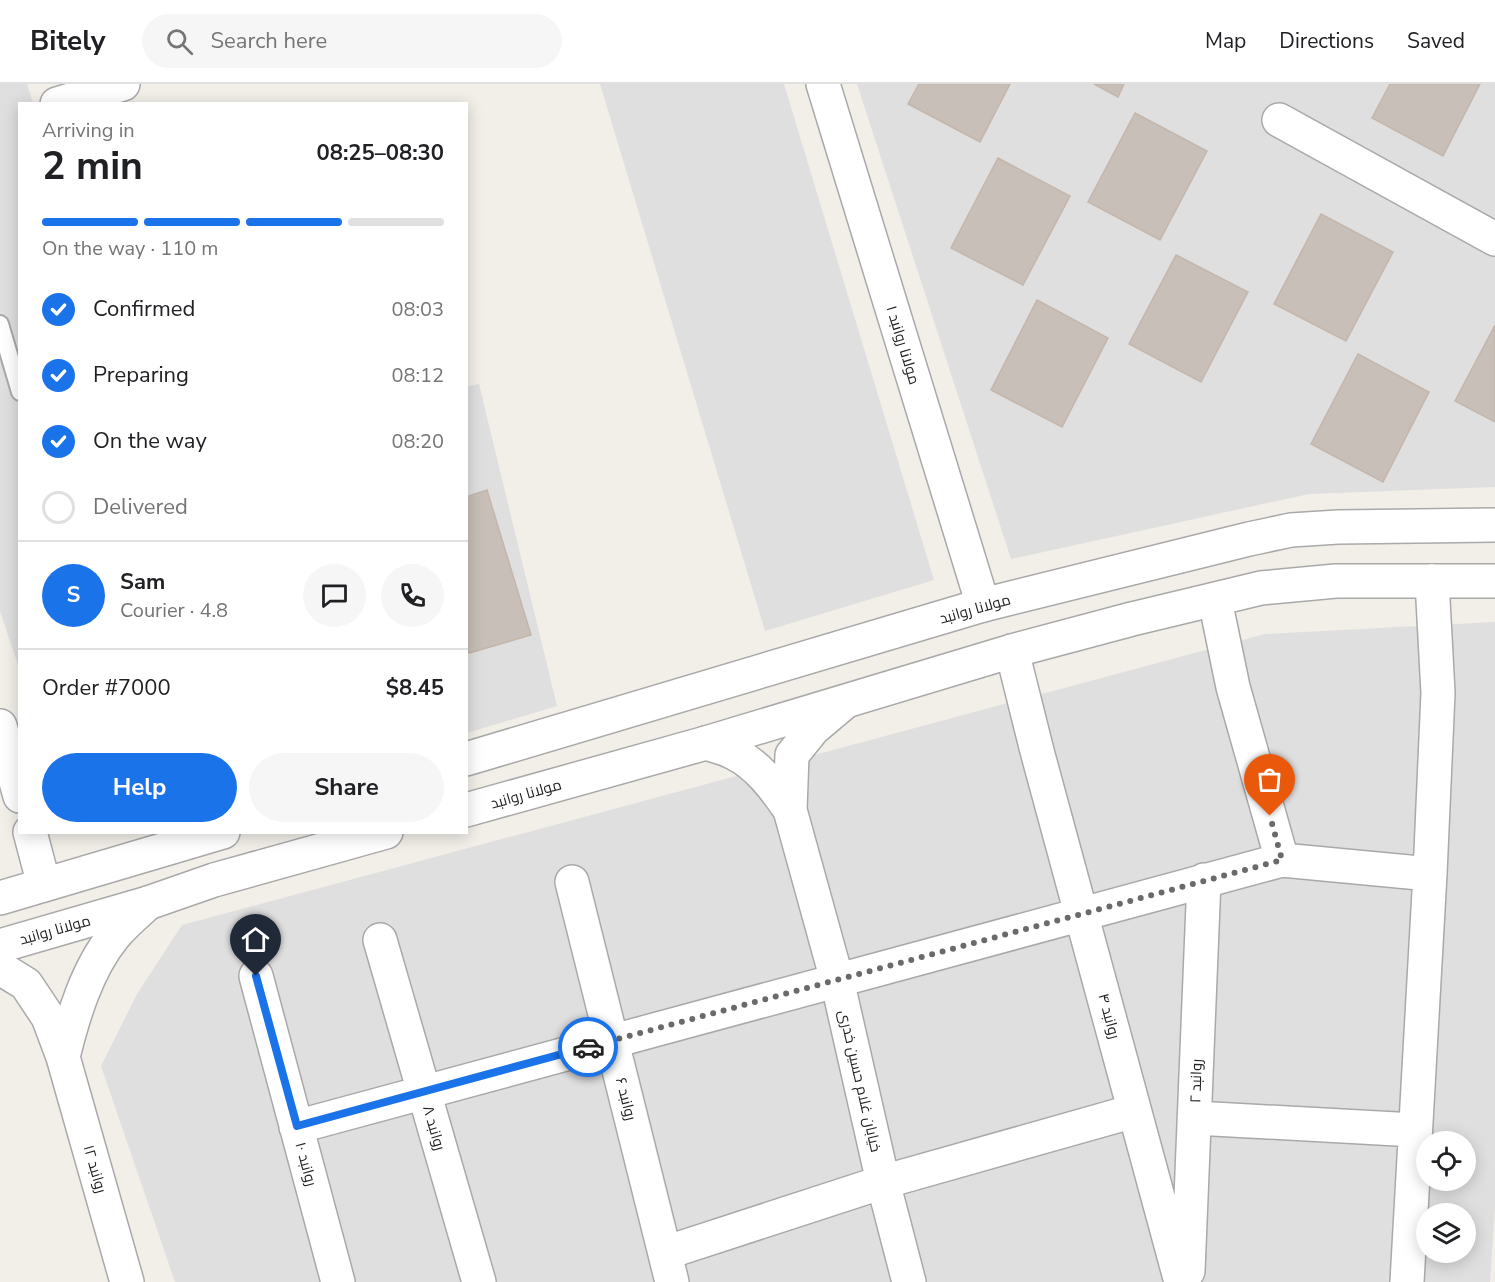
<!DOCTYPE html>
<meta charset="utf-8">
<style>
:root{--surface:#fff;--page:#f6f6f6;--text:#202124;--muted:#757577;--line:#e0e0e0;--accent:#1a73e8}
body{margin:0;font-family:"Nunito Sans",Cairo,sans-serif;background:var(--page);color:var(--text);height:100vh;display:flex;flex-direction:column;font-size:22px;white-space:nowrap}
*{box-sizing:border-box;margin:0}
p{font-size:20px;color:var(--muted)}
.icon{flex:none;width:33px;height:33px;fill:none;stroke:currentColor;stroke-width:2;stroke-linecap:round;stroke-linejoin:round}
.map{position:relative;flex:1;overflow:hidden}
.sheet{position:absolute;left:18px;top:18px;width:450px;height:732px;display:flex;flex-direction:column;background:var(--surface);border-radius:0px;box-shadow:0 3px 15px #0003}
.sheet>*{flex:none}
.buttons{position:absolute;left:1416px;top:1047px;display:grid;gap:12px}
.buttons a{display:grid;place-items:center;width:60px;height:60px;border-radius:50%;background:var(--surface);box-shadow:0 3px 15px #0003;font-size:30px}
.pin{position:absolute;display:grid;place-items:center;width:51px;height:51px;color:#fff;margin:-62px -26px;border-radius:50% 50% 50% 0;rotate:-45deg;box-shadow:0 0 6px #0007}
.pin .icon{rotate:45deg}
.courier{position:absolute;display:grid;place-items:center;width:60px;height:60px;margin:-30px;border:4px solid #1a73e8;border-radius:50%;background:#fff;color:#222;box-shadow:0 2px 8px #0007}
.overview em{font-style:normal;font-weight:700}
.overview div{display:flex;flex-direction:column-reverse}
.overview{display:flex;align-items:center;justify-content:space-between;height:102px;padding:0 24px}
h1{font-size:39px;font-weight:700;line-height:45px}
.bar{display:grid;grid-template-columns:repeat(4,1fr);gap:9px 6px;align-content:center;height:72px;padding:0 24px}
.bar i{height:8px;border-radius:4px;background:var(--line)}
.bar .on{background:var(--accent)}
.bar p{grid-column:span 4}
.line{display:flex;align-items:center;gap:15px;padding:0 24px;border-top:2px solid var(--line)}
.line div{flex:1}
.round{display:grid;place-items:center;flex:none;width:63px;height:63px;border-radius:32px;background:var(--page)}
ol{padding:0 24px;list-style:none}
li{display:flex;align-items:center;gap:18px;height:66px}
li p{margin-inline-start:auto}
li .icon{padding:6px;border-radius:50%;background:var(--accent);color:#fff;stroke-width:4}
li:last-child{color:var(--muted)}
li i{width:33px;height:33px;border:3px solid var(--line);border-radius:50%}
.primary-button{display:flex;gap:12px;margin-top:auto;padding:12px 24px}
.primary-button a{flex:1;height:69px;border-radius:36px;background:var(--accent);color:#fff;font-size:24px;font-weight:700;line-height:69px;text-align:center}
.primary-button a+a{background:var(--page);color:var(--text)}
header{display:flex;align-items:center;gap:36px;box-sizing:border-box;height:84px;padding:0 30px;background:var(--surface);border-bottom:2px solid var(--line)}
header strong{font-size:28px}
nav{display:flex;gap:33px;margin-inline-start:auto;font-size:21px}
.search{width:420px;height:54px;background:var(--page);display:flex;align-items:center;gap:15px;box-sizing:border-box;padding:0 21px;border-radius:33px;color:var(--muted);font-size:22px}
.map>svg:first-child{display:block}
</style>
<header>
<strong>Bitely</strong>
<div class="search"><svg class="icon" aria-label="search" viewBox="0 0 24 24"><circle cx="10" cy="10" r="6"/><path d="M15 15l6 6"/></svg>Search here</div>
<nav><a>Map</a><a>Directions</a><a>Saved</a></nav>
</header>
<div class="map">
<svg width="1495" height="1198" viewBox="0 0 1495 1198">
<rect width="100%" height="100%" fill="#f2efe9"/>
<!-- residential -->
<path fill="#e0dfdf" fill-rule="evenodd" d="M0,0H27L33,19L20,20L19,584L0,527Z
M600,0H784L934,496L765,547Z
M857,0H1495V403L1309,410L1011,475Z
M479,300L557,622L467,649L466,303Z
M1495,538V1124L1490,1198H175L101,982L137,910L182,841L1265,550ZM1426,1058H1466V1096H1426ZM1426,1130H1466V1168H1426Z"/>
<!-- building -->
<path fill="#c7bfb8" stroke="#c4b6ab" stroke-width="1.5" d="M919,0H1010L980,58L908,20Z
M1094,0H1124L1118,13Z
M1390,0H1480L1443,72L1372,34Z
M1135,29L1207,67L1160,156L1088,118Z
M998,74L1070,112L1023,201L951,164Z
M1321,130L1393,168L1346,257L1274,220Z
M1176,171L1248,208L1201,298L1129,260Z
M1037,216L1108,254L1062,343L991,306Z
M1495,241V338L1455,317Z
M1358,270L1429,308L1383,398L1311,360Z
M487,406L531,551L469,569L466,562V413Z"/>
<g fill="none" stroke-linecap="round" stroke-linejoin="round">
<!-- service casing -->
<g stroke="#a9a9a9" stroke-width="20">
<path id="service" d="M0,240L20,308"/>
</g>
<!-- minor casing -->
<g stroke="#a9a9a9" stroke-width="36">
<path id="minor" d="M823,0L983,521
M57,20L123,0
M1279,36L1495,155
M1215,516L1233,603L1282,776
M1012,567L1037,667L1181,1198
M845,618L813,645L792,671L790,726L837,896L883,1098L909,1198
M706,659C715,662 725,664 734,669C758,681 775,704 790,726
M572,798L672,1198
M380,856L479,1198
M0,884L26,900L48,933L63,973L127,1198
M256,892L338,1198
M63,973C73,932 87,885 114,852C124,840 137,829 148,819
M1195,1034L1415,1046
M296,1043L1282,776L1430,790
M665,1169L883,1098L1134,1027
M1188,1187L1204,796
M1407,1198L1430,790L1438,609L1432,497"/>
</g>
<!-- tertiary casing -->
<g stroke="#a9a9a9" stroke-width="36">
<path id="tertiary" d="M0,642L20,712
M466,675L983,521L1249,455L1291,446L1338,443L1495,441
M466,726L706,659L1012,567L1132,535L1261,504L1336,497H1495
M30,748L44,801
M0,814L223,748
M0,862L148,819L214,796L386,748"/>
</g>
<!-- service -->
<use href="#service" stroke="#fff" stroke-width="16"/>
<!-- minor -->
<use href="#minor" stroke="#fff" stroke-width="33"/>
<!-- tertiary -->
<use href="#tertiary" stroke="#fff" stroke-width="33"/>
</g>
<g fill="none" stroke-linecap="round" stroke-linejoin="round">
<!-- done -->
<path stroke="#6b6a68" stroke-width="6" stroke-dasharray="0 10.8" d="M588,963L1282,776L1270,732"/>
<!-- route -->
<path stroke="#1a73e8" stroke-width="8" d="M256,892L297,1042L588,963"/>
</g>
<g text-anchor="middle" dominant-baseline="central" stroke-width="6" stroke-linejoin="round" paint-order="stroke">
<!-- street labels -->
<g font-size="15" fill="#222" stroke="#fff">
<text transform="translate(903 261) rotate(73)">مولانا روانبد ۱</text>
<text transform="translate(975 525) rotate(-16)">مولانا روانبد</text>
<text transform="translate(526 710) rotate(-16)">مولانا روانبد</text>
<text transform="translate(55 846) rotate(-16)">مولانا روانبد</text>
<text transform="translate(1109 932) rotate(75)">روانبد ۴</text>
<text transform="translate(860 997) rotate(77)">خیابان غلام حسین خدری</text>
<text transform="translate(1196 997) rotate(-88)">روانبد ۲</text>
<text transform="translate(626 1015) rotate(76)">روانبد ۶</text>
<text transform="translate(434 1044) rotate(74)">روانبد ۸</text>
<text transform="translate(306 1080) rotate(75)">روانبد ۱۰</text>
<text transform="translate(95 1085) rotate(74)">روانبد ۱۲</text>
</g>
</g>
</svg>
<div class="buttons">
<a><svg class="icon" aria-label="locate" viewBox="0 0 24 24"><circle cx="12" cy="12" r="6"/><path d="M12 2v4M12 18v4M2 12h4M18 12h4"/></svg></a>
<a><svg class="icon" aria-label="layers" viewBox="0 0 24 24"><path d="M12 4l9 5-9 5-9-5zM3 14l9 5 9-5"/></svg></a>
</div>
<div class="pin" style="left:1270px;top:732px;background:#ea580c"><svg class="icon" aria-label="bag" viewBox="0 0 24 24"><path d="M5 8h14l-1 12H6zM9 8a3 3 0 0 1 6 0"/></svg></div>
<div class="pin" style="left:256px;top:892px;background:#1f2937"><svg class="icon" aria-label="home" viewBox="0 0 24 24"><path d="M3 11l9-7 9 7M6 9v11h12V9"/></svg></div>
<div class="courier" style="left:588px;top:963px"><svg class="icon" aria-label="car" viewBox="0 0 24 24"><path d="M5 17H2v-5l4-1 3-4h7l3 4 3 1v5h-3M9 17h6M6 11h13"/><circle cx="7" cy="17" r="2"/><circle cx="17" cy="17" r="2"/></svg></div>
<section class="sheet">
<div class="overview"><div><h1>2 min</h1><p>Arriving in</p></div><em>08:25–08:30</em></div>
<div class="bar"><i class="on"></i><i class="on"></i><i class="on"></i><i></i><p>On the way · 110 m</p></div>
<ol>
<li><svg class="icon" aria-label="check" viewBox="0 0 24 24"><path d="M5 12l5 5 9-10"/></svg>Confirmed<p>08:03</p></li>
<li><svg class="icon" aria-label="check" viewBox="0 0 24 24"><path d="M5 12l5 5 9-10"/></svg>Preparing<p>08:12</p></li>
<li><svg class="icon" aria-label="check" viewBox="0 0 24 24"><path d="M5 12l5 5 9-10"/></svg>On the way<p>08:20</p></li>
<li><i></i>Delivered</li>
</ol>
<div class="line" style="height:108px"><b class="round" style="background:var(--accent);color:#fff">S</b><div><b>Sam</b><p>Courier · 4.8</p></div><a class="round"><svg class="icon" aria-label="chat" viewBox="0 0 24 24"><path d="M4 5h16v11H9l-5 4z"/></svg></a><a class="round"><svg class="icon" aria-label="phone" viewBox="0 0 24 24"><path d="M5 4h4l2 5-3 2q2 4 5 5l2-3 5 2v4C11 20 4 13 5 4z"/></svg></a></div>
<div class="line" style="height:78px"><div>Order #7000</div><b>$8.45</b></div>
<div class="primary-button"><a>Help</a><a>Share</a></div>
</section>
</div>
